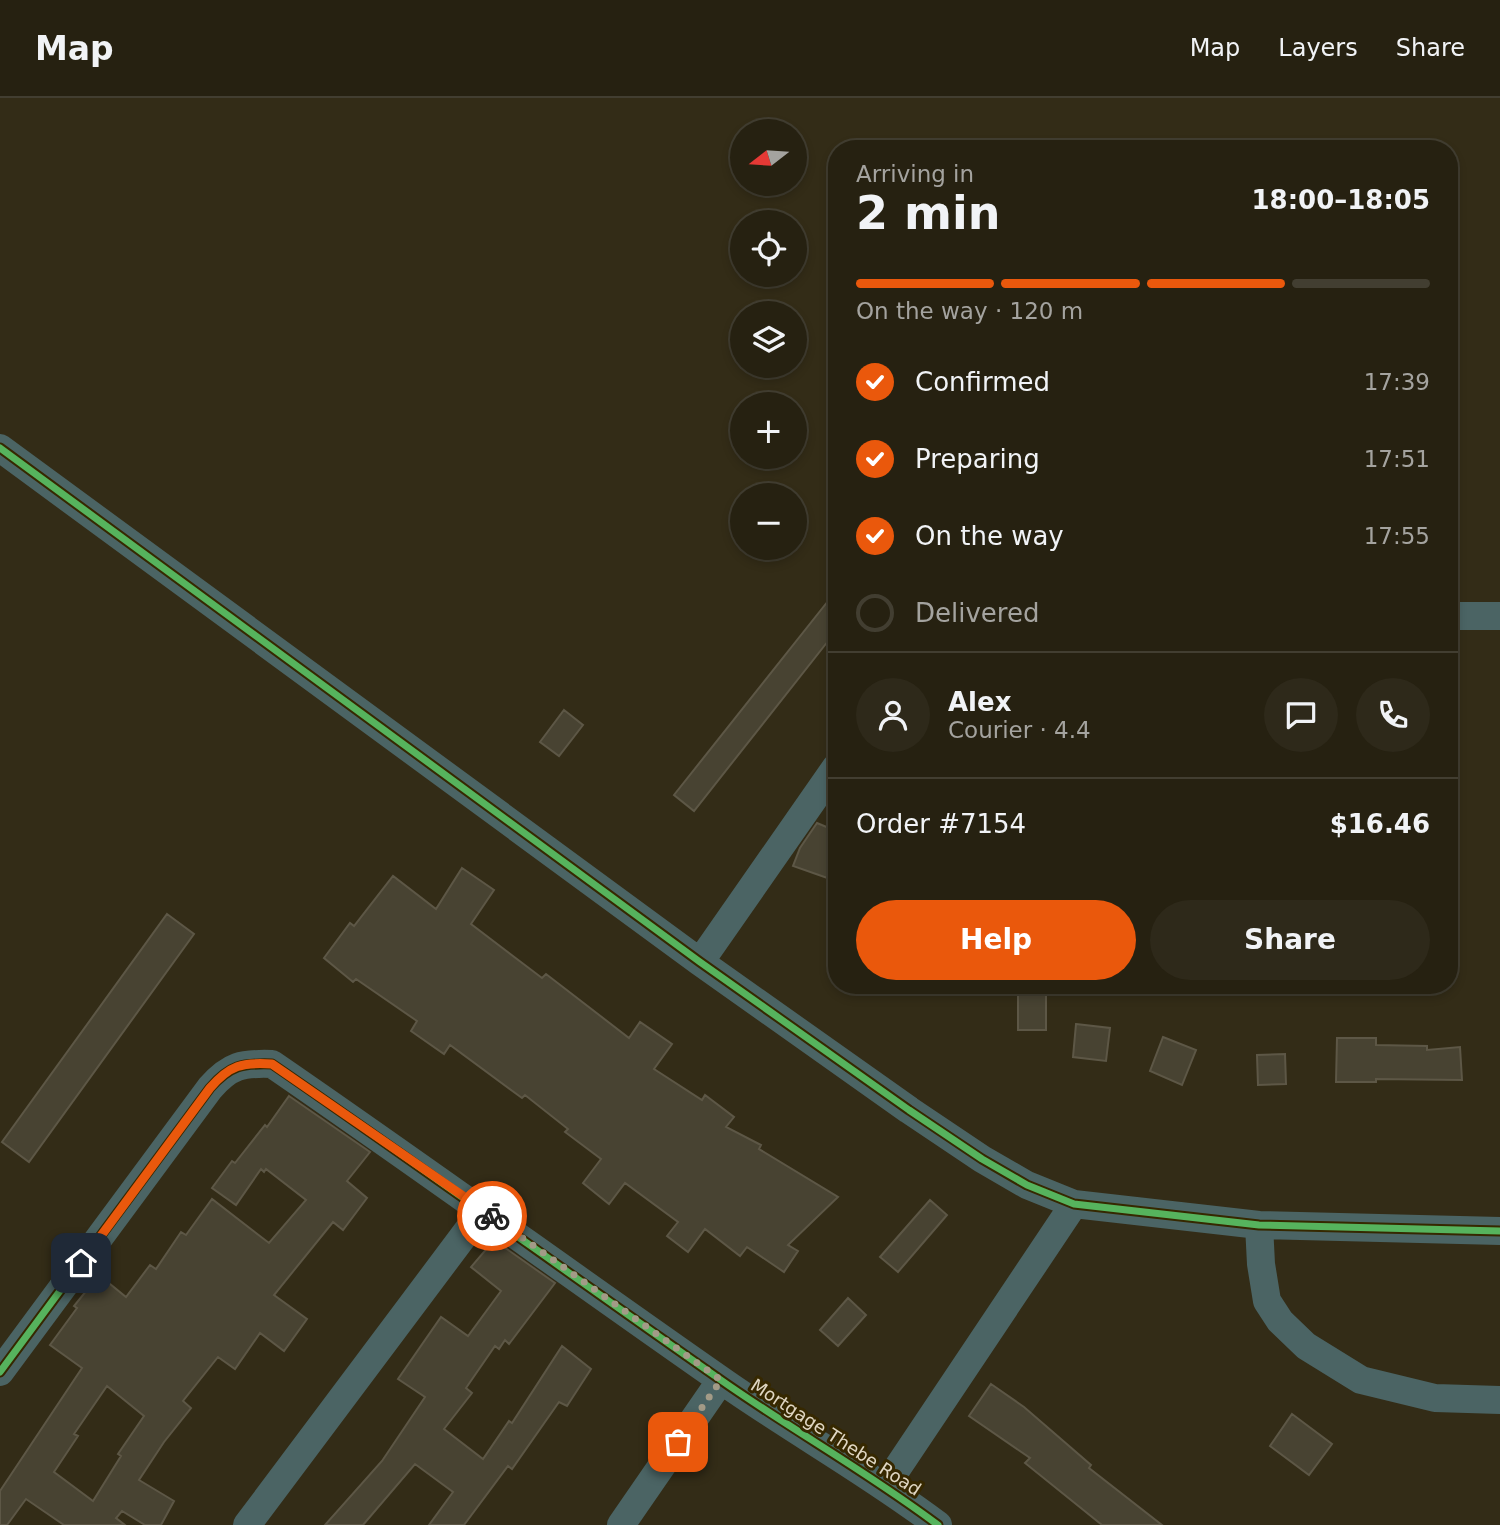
<!DOCTYPE html>
<meta charset="utf-8">
<style>
:root{--surface:#262111;--page:#2e291a;--text:#f1f3f6;--muted:#a4a39f;--line:#423e31;--accent:#ea580c}
body{margin:0;font-family:"DejaVu Sans",sans-serif;background:var(--page);color:var(--text);height:100vh;display:flex;flex-direction:column;font-size:26px;white-space:nowrap}
*{box-sizing:border-box;margin:0}
p{font-size:23px;color:var(--muted)}
.icon{flex:none;width:38px;height:38px;fill:none;stroke:currentColor;stroke-width:2;stroke-linecap:round;stroke-linejoin:round}
.map{position:relative;flex:1;overflow:hidden}
.sheet{position:absolute;left:828px;top:42px;width:630px;height:854px;display:flex;flex-direction:column;background:var(--surface);border-radius:28px;box-shadow:0 4px 10px #0003,0 0 0 2px var(--line)}
.sheet>*{flex:none}
.needle{width:46px;rotate:253deg}
.controls{position:absolute;left:730px;top:21px;display:grid;gap:14px}
.controls a{display:grid;place-items:center;width:77px;height:77px;border-radius:50%;background:var(--surface);box-shadow:0 4px 10px #0003,0 0 0 2px var(--line);font-size:35px}
.pin{position:absolute;display:grid;place-items:center;width:60px;height:60px;color:#fff;margin:-30px;border-radius:14px;box-shadow:0 4px 10px #0006}
.courier{position:absolute;display:grid;place-items:center;width:70px;height:70px;margin:-35px;border:5px solid #ea580c;border-radius:50%;background:#fff;color:#222;box-shadow:0 2px 9px #0007}
.overview em{font-style:normal;font-weight:800}
.overview div{display:flex;flex-direction:column-reverse}
.overview{display:flex;align-items:center;justify-content:space-between;height:119px;padding:0 28px}
h1{font-size:46px;font-weight:800;line-height:52px}
.bar{display:grid;grid-template-columns:repeat(4,1fr);gap:10px 7px;align-content:center;height:84px;padding:0 28px}
.bar i{height:9px;border-radius:5px;background:var(--line)}
.bar .selected{background:var(--accent)}
.bar p{grid-column:span 4}
.line{display:flex;align-items:center;gap:18px;padding:0 28px;border-top:2px solid var(--line)}
.line div{flex:1}
.round{display:grid;place-items:center;flex:none;width:74px;height:74px;border-radius:37px;background:var(--page)}
ol{padding:0 28px;list-style:none}
li{display:flex;align-items:center;gap:21px;height:77px}
li p{margin-inline-start:auto}
li .icon{padding:7px;border-radius:50%;background:var(--accent);color:#fff;stroke-width:4}
li:last-child{color:var(--muted)}
li i{width:38px;height:38px;border:4px solid var(--line);border-radius:50%}
.primary-button{display:flex;gap:14px;margin-top:auto;padding:14px 28px}
.primary-button a{flex:1;height:80px;border-radius:42px;background:var(--accent);color:#fff;font-size:28px;font-weight:800;line-height:80px;text-align:center}
.primary-button a+a{background:var(--page);color:var(--text)}
header{display:flex;align-items:center;gap:42px;box-sizing:border-box;height:98px;padding:0 35px;background:var(--surface);border-bottom:2px solid var(--line)}
header strong{font-size:33px}
nav{display:flex;gap:38px;margin-inline-start:auto;font-size:24px}
.map>svg:first-child{display:block}
</style>
<header>
<strong>Map</strong>
<nav><a>Map</a><a>Layers</a><a>Share</a></nav>
</header>
<div class="map">
<svg width="1500" height="1427" viewBox="0 0 1500 1427">
<rect width="100%" height="100%" fill="#332c17"/>
<!-- building -->
<path fill="#484332" stroke="#5d5746" stroke-width="2" fill-rule="evenodd" d="M836,493V533L694,713L674,697Z
M564,612L583,627L559,658L540,644Z
M817,725L836,733V783L793,768L800,750Z
M462,770L494,792L471,826L542,880L546,876L629,940L640,924L672,946L654,971L702,1002L705,997L734,1019L726,1029L761,1047L759,1051L838,1099L788,1147L798,1153L784,1174L747,1149L740,1158L705,1131L688,1154L667,1138L678,1124L625,1085L609,1106L583,1085L601,1061L565,1034L568,1031L525,997L522,1000L450,947L444,956L411,933L417,923L356,881L353,884L324,860L350,825L354,828L393,778L436,811Z
M167,816L194,836L29,1064L2,1044Z
M1018,896H1046V932H1018Z
M1076,926L1110,930L1106,963L1073,959Z
M1163,939L1196,952L1182,987L1150,973Z
M1337,940H1376V947L1427,948V952L1460,949L1462,982L1376,981V984H1336Z
M1285,956L1286,986L1258,987L1257,957Z
M289,998L370,1054L347,1083L367,1100L343,1132L333,1124L274,1197L307,1221L284,1253L260,1235L235,1271L218,1259L183,1303L191,1310L164,1344L139,1382L174,1403L161,1427H145L122,1413L116,1420L125,1427H64L26,1401L7,1427H0V1393L82,1270L50,1247L77,1210L74,1208L99,1177L126,1199L150,1167L156,1171L181,1134L186,1137L212,1101L269,1145L306,1102L266,1071L264,1074L261,1071L236,1107L212,1090L232,1063L235,1065L265,1027L267,1029ZM107,1288L144,1318L118,1356L121,1358L93,1403L54,1374L78,1338L74,1336Z
M930,1102L947,1117L898,1174L880,1159Z
M494,1142L555,1185L509,1246L505,1242L499,1251L495,1248L466,1290L472,1295L444,1331L483,1361L509,1323L512,1325L562,1248L591,1271L567,1308L559,1304L512,1371L508,1368L464,1427H429L453,1394L415,1366L363,1427H325L382,1363L425,1299L398,1281L441,1219L468,1238L501,1193L471,1169Z
M848,1200L866,1217L838,1248L820,1232Z
M991,1286L1024,1309L1091,1367L1089,1370L1162,1427H1102L1025,1365L1030,1360L969,1318Z
M1292,1316L1332,1346L1309,1377L1270,1348Z"/>
<g fill="none" stroke-linecap="round" stroke-linejoin="round">
<!-- minor -->
<path stroke="#4b6464" stroke-width="28" d="M0,350L700,864L909,1012L982,1061L1027,1087L1074,1106L1259,1127L1500,1133
M1449,518H1500
M700,864L836,669
M1259,1127L1261,1166L1267,1203L1280,1223L1306,1248L1361,1282L1435,1300L1500,1302
M0,1274L210,990C230,967 242,965 272,966C422,1069 569,1176 718,1280C790,1331 868,1374 938,1427
M886,1387L1074,1106
M247,1427L483,1112
M621,1427L721,1282"/>
<!-- cycleway casing -->
<g stroke="#362800" stroke-width="11">
<path id="cycleway" d="M0,350L700,864L909,1012L982,1061L1027,1087L1074,1106L1259,1127L1500,1133
M0,1274L210,990C230,967 242,965 272,966C422,1069 569,1176 718,1280C790,1331 868,1374 938,1427"/>
</g>
<!-- cycleway -->
<use href="#cycleway" stroke="#56b35d" stroke-width="7"/>
</g>
<g fill="none" stroke-linecap="round" stroke-linejoin="round">
<!-- done -->
<path stroke="#a39b87" stroke-width="7" stroke-dasharray="0 12.6" d="M492,1118L721,1282L678,1344"/>
<!-- route -->
<path stroke="#ea580c" stroke-width="9" d="M81,1165L210,990C230,967 242,964 272,966L492,1118"/>
</g>
<g text-anchor="middle" dominant-baseline="central" stroke-width="6" stroke-linejoin="round" paint-order="stroke">
<!-- street labels -->
<g font-size="18" fill="#e0d7c3" stroke="#362800">
<text transform="translate(836 1339) rotate(33)">Mortgage Thebe Road</text>
</g>
</g>
</svg>
<div class="controls">
<a><svg class="needle" viewBox="-14 -14 28 28"><path d="M0-13l5 13h-10z" fill="#e53935"/><path d="M0 13l5-13h-10z" fill="#a4a39f"/></svg></a>
<a><svg class="icon" aria-label="locate" viewBox="0 0 24 24"><circle cx="12" cy="12" r="6"/><path d="M12 2v4M12 18v4M2 12h4M18 12h4"/></svg></a>
<a><svg class="icon" aria-label="layers" viewBox="0 0 24 24"><path d="M12 4l9 5-9 5-9-5zM3 14l9 5 9-5"/></svg></a>
<a>+</a>
<a>−</a>
</div>
<div class="pin" style="left:678px;top:1344px;background:#ea580c"><svg class="icon" aria-label="bag" viewBox="0 0 24 24"><path d="M5 8h14l-1 12H6zM9 8a3 3 0 0 1 6 0"/></svg></div>
<div class="pin" style="left:81px;top:1165px;background:#1f2937"><svg class="icon" aria-label="home" viewBox="0 0 24 24"><path d="M3 11l9-7 9 7M6 9v11h12V9"/></svg></div>
<div class="courier" style="left:492px;top:1118px"><svg class="icon" aria-label="bike" viewBox="0 0 24 24"><circle cx="6" cy="16" r="4"/><circle cx="18" cy="16" r="4"/><path d="M6 16l4-8h5l3 8M10 8l3 8H6M13 5h3"/></svg></div>
<section class="sheet">
<div class="overview"><div><h1>2 min</h1><p>Arriving in</p></div><em>18:00–18:05</em></div>
<div class="bar"><i class="selected"></i><i class="selected"></i><i class="selected"></i><i></i><p>On the way · 120 m</p></div>
<ol>
<li><svg class="icon" aria-label="check" viewBox="0 0 24 24"><path d="M5 12l5 5 9-10"/></svg>Confirmed<p>17:39</p></li>
<li><svg class="icon" aria-label="check" viewBox="0 0 24 24"><path d="M5 12l5 5 9-10"/></svg>Preparing<p>17:51</p></li>
<li><svg class="icon" aria-label="check" viewBox="0 0 24 24"><path d="M5 12l5 5 9-10"/></svg>On the way<p>17:55</p></li>
<li><i></i>Delivered</li>
</ol>
<div class="line" style="height:126px"><a class="round"><svg class="icon" aria-label="person" viewBox="0 0 24 24"><circle cx="12" cy="8" r="4"/><path d="M4 21q1-7 8-7t8 7"/></svg></a><div><b>Alex</b><p>Courier · 4.4</p></div><a class="round"><svg class="icon" aria-label="chat" viewBox="0 0 24 24"><path d="M4 5h16v11H9l-5 4z"/></svg></a><a class="round"><svg class="icon" aria-label="phone" viewBox="0 0 24 24"><path d="M5 4h4l2 5-3 2q2 4 5 5l2-3 5 2v4C11 20 4 13 5 4z"/></svg></a></div>
<div class="line" style="height:91px"><div>Order #7154</div><b>$16.46</b></div>
<div class="primary-button"><a>Help</a><a>Share</a></div>
</section>
</div>
